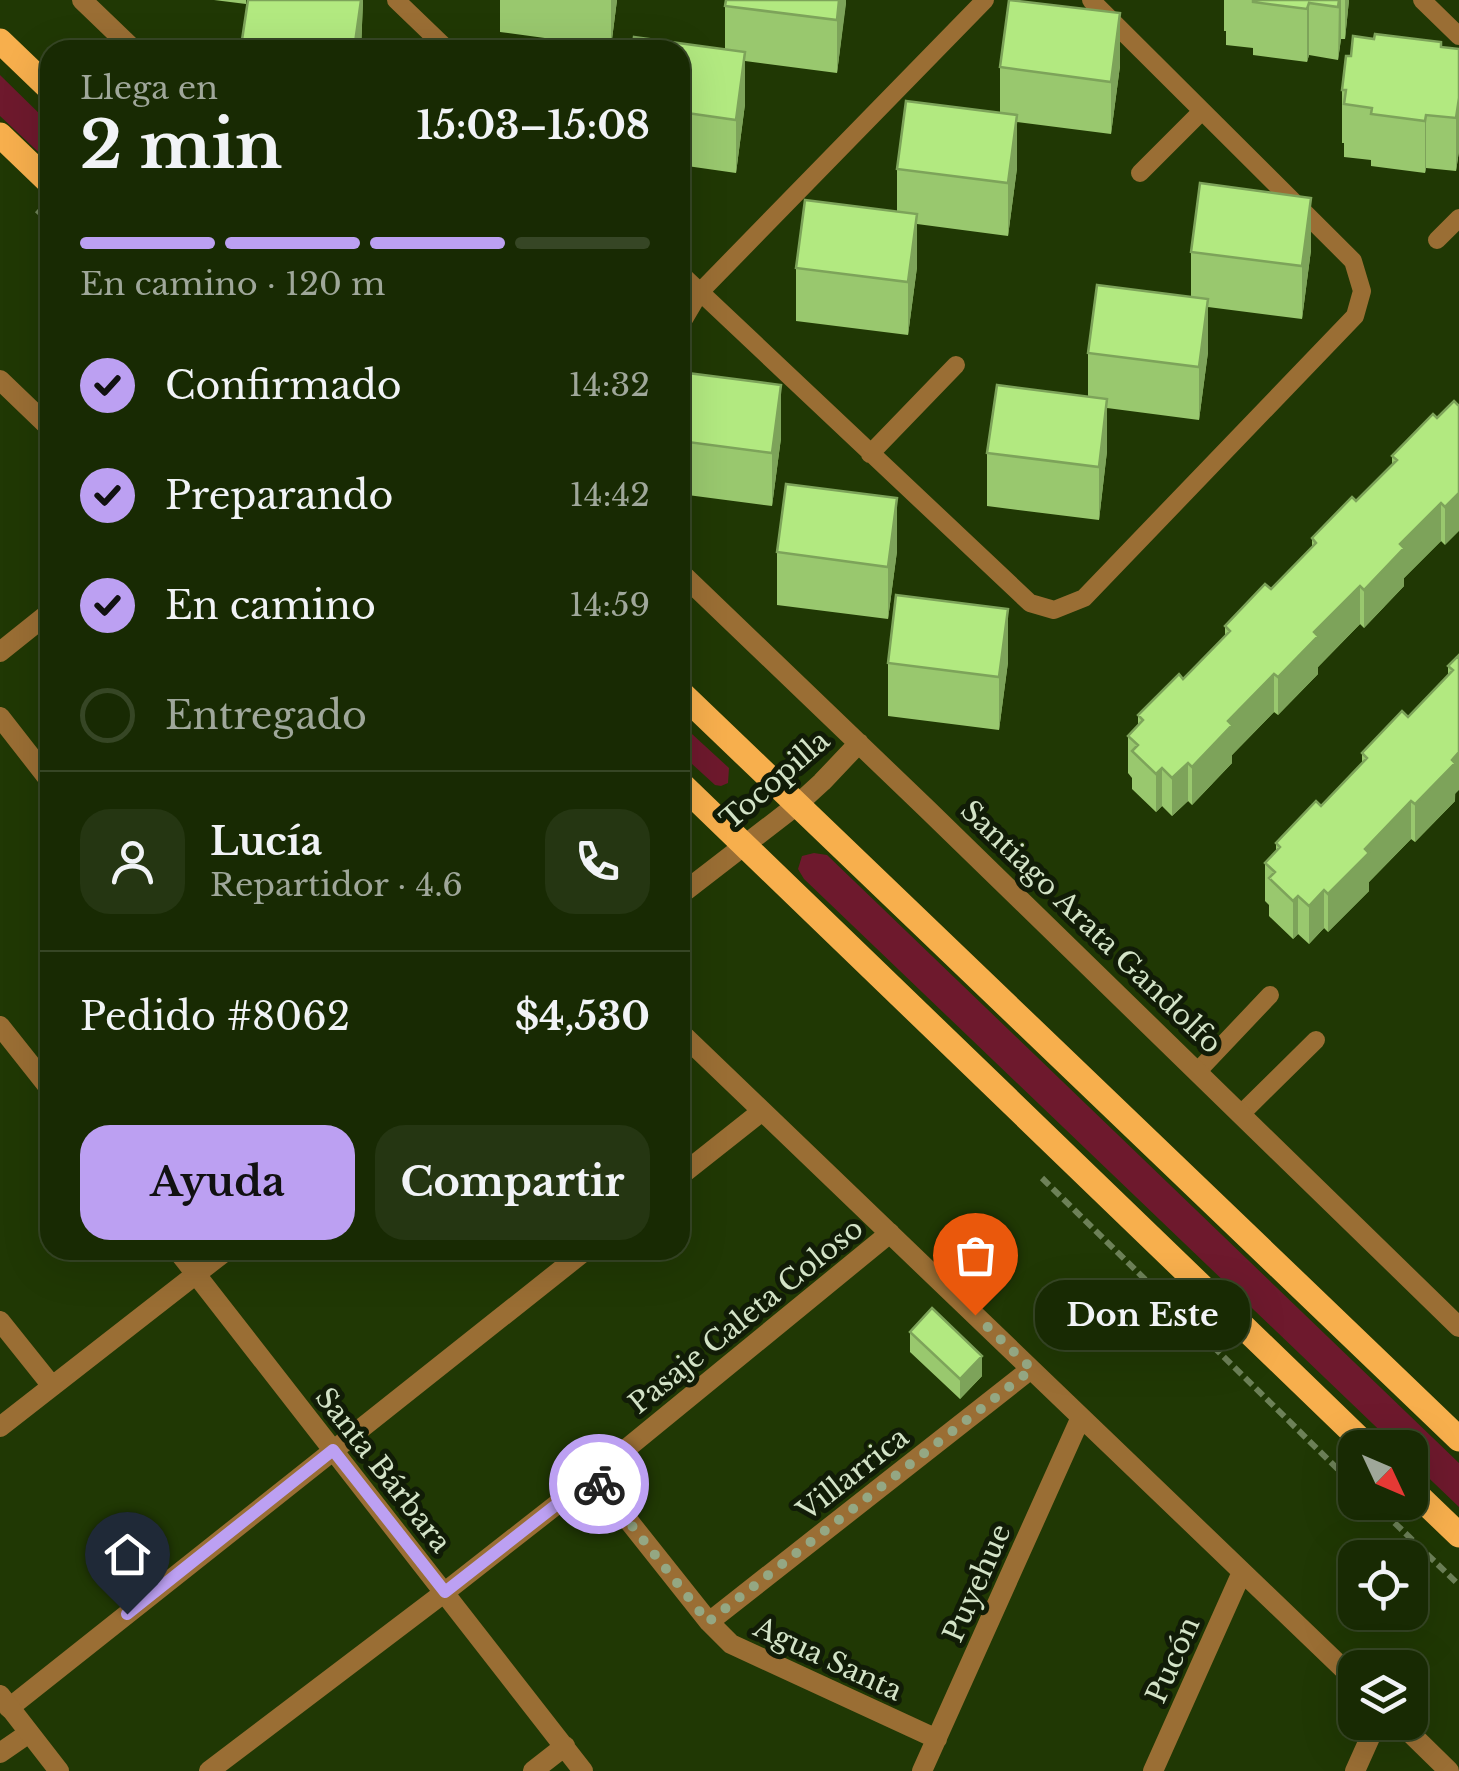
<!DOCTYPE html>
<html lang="es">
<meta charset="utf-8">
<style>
:root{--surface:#182a03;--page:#253612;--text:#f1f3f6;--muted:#9fa79a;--line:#364625;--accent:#bca0f2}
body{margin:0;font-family:"Libre Baskerville",serif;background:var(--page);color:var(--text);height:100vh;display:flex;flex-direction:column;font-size:38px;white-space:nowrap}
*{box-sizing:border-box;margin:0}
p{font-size:32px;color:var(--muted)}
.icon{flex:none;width:55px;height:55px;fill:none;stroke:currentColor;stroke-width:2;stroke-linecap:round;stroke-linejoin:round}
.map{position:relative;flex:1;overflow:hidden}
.panel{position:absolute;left:40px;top:40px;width:650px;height:1220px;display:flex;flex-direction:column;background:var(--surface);border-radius:30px;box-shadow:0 10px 40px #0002,0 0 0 2px var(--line)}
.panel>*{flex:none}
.needle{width:65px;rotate:134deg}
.tools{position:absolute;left:1338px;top:1430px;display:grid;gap:20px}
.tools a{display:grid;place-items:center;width:90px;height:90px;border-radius:20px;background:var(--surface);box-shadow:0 10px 40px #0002,0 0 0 2px var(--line);font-size:50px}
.pin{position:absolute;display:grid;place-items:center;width:85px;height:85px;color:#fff;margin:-102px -42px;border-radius:50% 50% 50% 0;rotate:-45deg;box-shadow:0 0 10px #0007}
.pin .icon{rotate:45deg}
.courier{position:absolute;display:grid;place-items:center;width:100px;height:100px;margin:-50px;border:8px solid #bca0f2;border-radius:50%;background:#fff;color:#222;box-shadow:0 2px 12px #0007}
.bubble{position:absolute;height:70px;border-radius:30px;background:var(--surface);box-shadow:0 10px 40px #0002,0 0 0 2px var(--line);font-size:32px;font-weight:700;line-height:70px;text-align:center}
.summary em{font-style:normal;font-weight:700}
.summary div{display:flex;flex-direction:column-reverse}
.summary{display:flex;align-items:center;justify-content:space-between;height:170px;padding:0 40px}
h1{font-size:65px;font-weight:700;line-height:75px}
.bar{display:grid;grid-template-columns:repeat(4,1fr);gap:15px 10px;align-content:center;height:120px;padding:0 40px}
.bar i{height:12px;border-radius:8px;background:var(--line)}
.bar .selected{background:var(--accent)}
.bar p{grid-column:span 4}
.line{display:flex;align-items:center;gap:25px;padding:0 40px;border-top:2px solid var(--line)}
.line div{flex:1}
.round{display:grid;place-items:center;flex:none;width:105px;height:105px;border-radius:30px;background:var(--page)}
ol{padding:0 40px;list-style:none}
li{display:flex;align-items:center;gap:30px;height:110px}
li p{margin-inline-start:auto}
li .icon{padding:10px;border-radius:50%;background:var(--accent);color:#111;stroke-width:4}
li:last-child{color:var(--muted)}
li i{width:55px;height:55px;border:5px solid var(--line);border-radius:50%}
.action{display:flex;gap:20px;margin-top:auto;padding:20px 40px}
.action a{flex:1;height:115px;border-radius:30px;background:var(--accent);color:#111;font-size:40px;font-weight:700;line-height:115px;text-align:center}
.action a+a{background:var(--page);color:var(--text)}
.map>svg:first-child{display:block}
</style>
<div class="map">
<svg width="1459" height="1771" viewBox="0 0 1459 1771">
<rect width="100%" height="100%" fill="#203804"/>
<!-- grass -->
<path fill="#6e192d" d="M0,75L50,124V163L0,116Z
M680,723L729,768L728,783L721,786L715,785L680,753Z
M814,853L827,855L1459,1463V1507L1410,1460V1448L1397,1447L804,879L798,869L802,856Z"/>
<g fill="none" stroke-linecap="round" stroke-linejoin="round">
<!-- path -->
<path stroke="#6d8158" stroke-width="6" stroke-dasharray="10 5" stroke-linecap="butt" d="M37,210L50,222
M1042,1178L1355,1486
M1373,1502L1459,1585"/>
<!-- service -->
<path stroke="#9a6e34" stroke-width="18" d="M396,0L448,50
M1422,0L1459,36
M1140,173L1202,111
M1437,240L1459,218
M680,273L1030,603L1054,610L1084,598L1355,316L1362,291L1353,261L1091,0
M680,326L700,292L985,0
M870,454L956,365
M1197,1072L1270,995
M1241,1114L1316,1040"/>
<!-- minor -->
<path stroke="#9a6e34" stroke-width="20" d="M82,0L134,50
M0,380L50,428
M680,572L927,809L1459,1327
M0,652L50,612
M0,717L50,781
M680,895L798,804L822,782L859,743
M0,1026L50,1089
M680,1032L1355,1680
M680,1176L762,1111
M177,1250L583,1771
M0,1321L52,1386
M0,1427L227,1250
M593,1476L709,1622L731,1644L937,1739
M709,1622L1031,1369
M9,1708L586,1250
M1399,1722L1449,1771
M0,1753L29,1733
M209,1771L445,1592L593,1476L890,1233
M533,1771L565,1746
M922,1771L1081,1417
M1153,1771L1242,1572
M1355,1771L1377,1722"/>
<!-- tertiary -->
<path stroke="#9a6e34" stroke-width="20" d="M0,1695L59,1771"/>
<!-- primary -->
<path stroke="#f7af4d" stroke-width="25" d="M0,41L50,89
M0,135L50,183
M680,692L1459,1439
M680,783L1369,1448
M1410,1488L1459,1535"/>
</g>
<!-- wall -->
<path fill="#99c86e" d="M214,0H246V4Z
M363,0L361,50H242V40Z
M500,0H617L611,47L500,32Z
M846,0L837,73L745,61V104L736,173L680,165V50L725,49V6Z
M1224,0H1349L1345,39H1341L1338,60L1309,55L1307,62L1253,55V48L1226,45V31H1224Z
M1441,47L1459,49V151L1456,171L1426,168L1425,173L1371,166V160L1344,157V143H1342V90Z
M1120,66L1111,134L1017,122V168L1008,236L917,224V267L908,335L796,321V268L897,212V169L1000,113V67Z
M1311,250L1302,319L1208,307V352L1199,420L1107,408V451L1099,520L987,506V453L1088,396V353L1191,297V252Z
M680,372L781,438L772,506L680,494Z
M1454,401L1445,545L1441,541L1404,578V586L1364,628L1360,624L1318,667V674L1278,715L1274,712L1232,755V763L1192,805L1188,801L1172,816L1162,806L1156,812L1132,789V778L1128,773V736L1138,725V715L1183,679L1225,636V626L1271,589L1312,547V538L1356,501L1392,465V456L1437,418Z
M897,551L888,619L777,605V552Z
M1459,655L1455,801L1415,842L1411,839L1369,882V891L1328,932L1324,928L1309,944L1298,934L1293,939L1269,916V905L1265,901V863L1276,852V843L1321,806L1362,763V753L1408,717L1448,675V666Z
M1008,662L999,730L888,716V663Z
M910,1332L982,1376L960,1399L910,1352Z"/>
<!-- shaded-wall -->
<path fill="#7da35a" d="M361,0H363L361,50H354Z
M611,0H617L611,47Z
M839,0H846V4L837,73V20Z
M1339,0H1341V39L1338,60Z
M1345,0H1349L1345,39Z
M1309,3V55L1307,62V9Z
M1120,13V66L1111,134V82Z
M745,52V104L736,173V120Z
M1459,98V151L1456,171V118Z
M1017,115V168L1008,236V183Z
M1426,115V168L1425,173V121Z
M1311,198V250L1302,319V266Z
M917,214V267L908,335V282Z
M1208,299V352L1199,420V367Z
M781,385V438L772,506V453Z
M1107,399V451L1099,520V467Z
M1459,493V531L1445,545V507Z
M897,498V551L888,619V567Z
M1441,503V541L1404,578V586L1364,628V590L1400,544Z
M1360,586V624L1318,667V674L1278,715V677L1314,632Z
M1008,609V662L999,730V677Z
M1274,674V712L1232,755V763L1192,805V767L1228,721Z
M1459,752V790L1455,794V801L1415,842V804Z
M1188,763V801L1172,816V778Z
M1162,768V806L1156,812V774Z
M1411,801V839L1369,882V891L1328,932V894L1365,849Z
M1324,890V928L1309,944V906Z
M1298,896V934L1293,939V901Z
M982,1356V1376L960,1399V1379Z"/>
<!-- building -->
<path fill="#b2e980" stroke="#7da35a" stroke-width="2.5" d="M248,0H361L354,50H321L242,40Z
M726,0H839L837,20L725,6Z
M1009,0L1120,13L1111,82L1000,67Z
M1253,0H1339L1338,7L1309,3L1307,9L1253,2Z
M1375,34L1441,42V47L1459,49V98L1456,118L1426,115L1425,121L1371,114L1372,108L1344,104L1346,90H1342L1346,56H1351L1353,36L1374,39Z
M634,37L745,52L736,120L680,112V50H632Z
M906,101L1017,115L1008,183L897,169Z
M1200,183L1311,198L1302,266L1191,252Z
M805,200L917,214L908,282L796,268Z
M1097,285L1208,299L1199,367L1088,353Z
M680,372L781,385L772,453L680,441Z
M997,385L1107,399L1099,467L987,453Z
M1454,401L1459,406V493L1445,507L1441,503L1400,544L1404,548L1364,590L1360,586L1314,632L1318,636L1278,677L1274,674L1228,721L1232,725L1192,767L1188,763L1172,778L1162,768L1156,774L1132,751L1138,745L1128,736L1143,720L1138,715L1179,674L1183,679L1230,631L1225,626L1265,584L1271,589L1316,543L1312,538L1352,497L1356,501L1397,460L1392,456L1433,414L1437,418Z
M786,484L897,498L888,567L777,552Z
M896,595L1008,609L999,677L888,663Z
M1459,655V752L1452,760L1455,763L1415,804L1411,801L1365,849L1369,853L1328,894L1324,890L1309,906L1298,896L1293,901L1269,878L1275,872L1265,863L1280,847L1276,843L1316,801L1321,806L1367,758L1362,753L1402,711L1408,717L1453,670L1448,666Z
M932,1308L982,1356L960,1379L910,1332Z"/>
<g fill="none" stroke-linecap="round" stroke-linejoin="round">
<!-- done -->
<path stroke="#94a783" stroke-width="10" stroke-dasharray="0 18" d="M599,1484L708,1622L1032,1369L975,1315"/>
<!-- route -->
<path stroke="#bca0f2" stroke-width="12" d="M127,1614L333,1450L445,1592L593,1476L599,1484"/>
</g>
<g text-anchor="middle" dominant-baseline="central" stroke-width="10" stroke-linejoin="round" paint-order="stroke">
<!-- street labels -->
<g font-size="28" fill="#d3e3c7" stroke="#111c07">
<text transform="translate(775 780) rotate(-41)">Tocopilla</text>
<text transform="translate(1091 927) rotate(44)">Santiago Arata Gandolfo</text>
<text transform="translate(746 1316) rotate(-39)">Pasaje Caleta Coloso</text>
<text transform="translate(383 1470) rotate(52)">Santa Bárbara</text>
<text transform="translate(853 1474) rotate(-38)">Villarrica</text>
<text transform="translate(977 1583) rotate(-66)">Puyehue</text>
<text transform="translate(828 1659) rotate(25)">Agua Santa</text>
<text transform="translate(1173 1660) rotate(-66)">Pucón</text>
</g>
</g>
</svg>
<div class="tools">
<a><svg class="needle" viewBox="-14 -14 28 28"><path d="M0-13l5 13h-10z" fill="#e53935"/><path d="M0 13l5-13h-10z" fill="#9fa79a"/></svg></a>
<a><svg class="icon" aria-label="locate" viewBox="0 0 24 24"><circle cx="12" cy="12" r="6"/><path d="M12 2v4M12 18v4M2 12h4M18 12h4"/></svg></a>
<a><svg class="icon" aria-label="layers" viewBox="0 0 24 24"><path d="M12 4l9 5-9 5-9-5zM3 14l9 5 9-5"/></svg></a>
</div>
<div class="pin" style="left:975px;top:1315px;background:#ea580c"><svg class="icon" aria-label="bag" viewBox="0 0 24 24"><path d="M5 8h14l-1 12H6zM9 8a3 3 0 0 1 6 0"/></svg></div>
<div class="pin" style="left:127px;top:1614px;background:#1f2937"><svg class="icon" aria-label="home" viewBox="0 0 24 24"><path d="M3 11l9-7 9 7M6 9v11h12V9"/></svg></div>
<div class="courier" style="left:599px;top:1484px"><svg class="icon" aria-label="bike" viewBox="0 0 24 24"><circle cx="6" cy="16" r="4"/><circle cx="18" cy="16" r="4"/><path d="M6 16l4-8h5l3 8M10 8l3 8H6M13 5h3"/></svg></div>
<div class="bubble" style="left:1035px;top:1280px;width:215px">Don Este</div>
<section class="panel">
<div class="summary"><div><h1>2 min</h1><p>Llega en</p></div><em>15:03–15:08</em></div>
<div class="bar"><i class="selected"></i><i class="selected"></i><i class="selected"></i><i></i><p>En camino · 120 m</p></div>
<ol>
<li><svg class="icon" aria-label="check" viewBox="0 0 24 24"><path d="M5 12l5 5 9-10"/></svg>Confirmado<p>14:32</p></li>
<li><svg class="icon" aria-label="check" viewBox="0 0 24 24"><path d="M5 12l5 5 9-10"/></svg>Preparando<p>14:42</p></li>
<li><svg class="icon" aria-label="check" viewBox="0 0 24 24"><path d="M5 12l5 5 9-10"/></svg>En camino<p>14:59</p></li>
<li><i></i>Entregado</li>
</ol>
<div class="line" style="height:180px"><a class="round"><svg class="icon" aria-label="person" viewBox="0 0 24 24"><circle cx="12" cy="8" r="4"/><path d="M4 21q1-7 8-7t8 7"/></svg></a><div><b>Lucía</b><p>Repartidor · 4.6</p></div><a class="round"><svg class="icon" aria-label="phone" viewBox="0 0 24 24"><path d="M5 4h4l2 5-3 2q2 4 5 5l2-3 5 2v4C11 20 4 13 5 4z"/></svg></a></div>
<div class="line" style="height:130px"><div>Pedido #8062</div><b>$4,530</b></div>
<div class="action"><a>Ayuda</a><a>Compartir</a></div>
</section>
</div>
